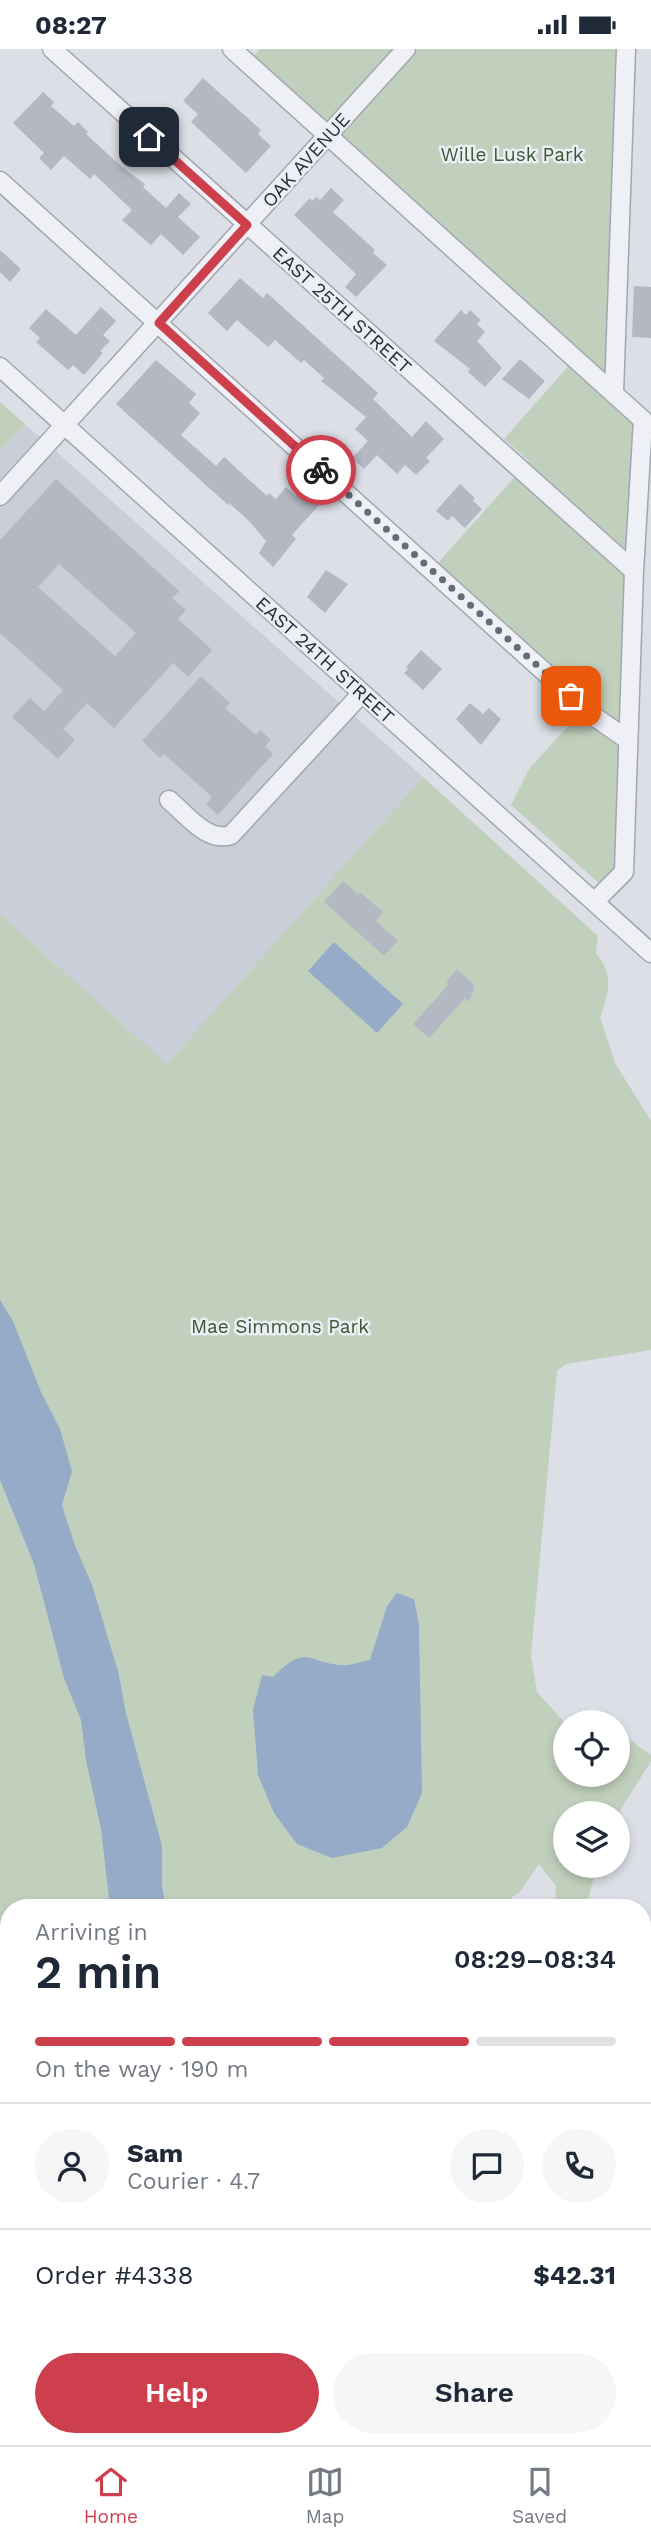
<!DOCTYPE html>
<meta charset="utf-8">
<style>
:root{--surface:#fff;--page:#f6f6f7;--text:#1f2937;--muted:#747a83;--line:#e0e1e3;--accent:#cd3f4d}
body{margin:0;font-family:"Work Sans",sans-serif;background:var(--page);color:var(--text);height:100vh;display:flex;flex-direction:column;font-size:26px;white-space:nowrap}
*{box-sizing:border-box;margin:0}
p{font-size:23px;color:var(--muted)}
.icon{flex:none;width:38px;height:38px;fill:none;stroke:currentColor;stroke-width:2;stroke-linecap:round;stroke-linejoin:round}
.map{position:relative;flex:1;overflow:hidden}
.drawer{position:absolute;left:0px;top:1850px;width:651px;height:548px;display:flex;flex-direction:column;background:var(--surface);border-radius:28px 28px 0 0;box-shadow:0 4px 10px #0003}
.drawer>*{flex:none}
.tools{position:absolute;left:553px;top:1661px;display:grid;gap:14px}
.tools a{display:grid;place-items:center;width:77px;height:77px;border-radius:50%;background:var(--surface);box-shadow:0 4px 10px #0003;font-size:35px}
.pin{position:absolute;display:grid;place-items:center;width:60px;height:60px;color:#fff;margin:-30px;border-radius:14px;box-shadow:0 4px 10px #0006}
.courier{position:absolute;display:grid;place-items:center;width:70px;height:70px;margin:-35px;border:5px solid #cd3f4d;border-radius:50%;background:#fff;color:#222;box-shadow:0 2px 9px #0007}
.summary em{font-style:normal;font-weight:600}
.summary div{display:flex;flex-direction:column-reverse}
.summary{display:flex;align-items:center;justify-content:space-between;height:119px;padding:0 35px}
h1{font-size:46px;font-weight:600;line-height:52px}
.bar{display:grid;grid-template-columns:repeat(4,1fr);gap:10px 7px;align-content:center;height:84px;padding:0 35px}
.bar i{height:9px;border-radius:5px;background:var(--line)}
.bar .selected{background:var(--accent)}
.bar p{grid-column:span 4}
.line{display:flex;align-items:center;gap:18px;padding:0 35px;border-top:2px solid var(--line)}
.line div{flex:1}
.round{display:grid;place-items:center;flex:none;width:74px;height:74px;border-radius:37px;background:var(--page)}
.button{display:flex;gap:14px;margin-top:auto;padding:14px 35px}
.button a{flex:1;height:80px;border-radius:42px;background:var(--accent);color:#fff;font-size:28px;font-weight:600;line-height:80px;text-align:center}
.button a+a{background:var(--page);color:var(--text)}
.status{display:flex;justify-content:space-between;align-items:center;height:49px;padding:0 35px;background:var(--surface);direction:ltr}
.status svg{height:19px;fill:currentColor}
.tabs{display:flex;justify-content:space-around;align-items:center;height:98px;border-top:2px solid var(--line);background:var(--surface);font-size:19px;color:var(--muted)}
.tabs a{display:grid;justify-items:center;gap:4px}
.tabs .selected{color:var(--accent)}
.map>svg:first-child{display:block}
</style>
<div class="status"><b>08:27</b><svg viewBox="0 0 49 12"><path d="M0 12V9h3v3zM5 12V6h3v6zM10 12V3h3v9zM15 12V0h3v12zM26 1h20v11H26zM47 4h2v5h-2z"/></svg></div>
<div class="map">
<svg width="651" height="2396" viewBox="0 0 651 2396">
<rect width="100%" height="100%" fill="#dcdfe6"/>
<!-- built -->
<path fill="#caced8" d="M25,375L423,728L167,1016L0,865V402Z"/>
<!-- green -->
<path fill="#c1d0bd" d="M260,0H620L608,333L632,367L638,381L621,816L602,837L511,756L529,720L587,656L436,516L529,412L504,390L578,306L250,11Z
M0,353L25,375L0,402Z
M423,728L598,887L596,905C614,923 609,946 600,968L615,1014L651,1072V1301L566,1315L557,1322L531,1607L537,1643L565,1674V1726H618V1689L629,1690L651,1706V1712L618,1765L565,1764V1816L597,1817L586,1858H555L556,1837L539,1815L519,1844L512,1848V1858H9V2271L0,2264V865L167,1015Z
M153,2389H510V2396H162Z"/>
<!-- water -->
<path fill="#96abc7" d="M334,893L403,955L377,984L308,922Z
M0,1251L13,1272L41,1343L60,1380L72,1422L62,1456L74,1494L92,1536L118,1622L126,1664L162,1797V1837L166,1858H110L101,1780L86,1711L81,1671L64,1629L34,1515L0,1431Z
M397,1544L414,1550L419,1576L422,1744L407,1778L382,1799L332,1809L297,1795L274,1764L258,1726L253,1661L262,1626L273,1628C309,1591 310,1618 348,1616C355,1615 363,1612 370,1611L387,1557Z"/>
<!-- building -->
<path fill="#b3b8c3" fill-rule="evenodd" d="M203,29L261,81L258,85L271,97L246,124L191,73L198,65L183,52Z
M43,43L54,53L51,57L74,77L78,73L88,83L86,85L122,118L145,135L143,138L166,159L179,144L191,155L178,168L200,188L183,206L161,185L151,196L122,171L132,161L94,125L90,130L64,107L51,121L39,109L44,104L13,74Z
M331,139L344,151L333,163L375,201L373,204L387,216L356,248L345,238L356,225L294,166L310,149L312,152L316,148L320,151Z
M0,201L21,220L10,233L0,223Z
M240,229L263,249L267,244L378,344L373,350L412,388L426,372L444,390L426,409L430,412L416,426L405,416L397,425L377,406L364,420L352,409L368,392L355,380L366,368L321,332L324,329L304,311L301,314L275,291L268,298L237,271L227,282L208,264Z
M634,237L651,238V289L632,288Z
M101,258L116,272L103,286L110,292L100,302L103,304L84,326L73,316L68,321L36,293L40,289L29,279L46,260L76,286Z
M461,261L466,266L470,261L481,271L477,275L485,283L477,292L502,319L485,338L468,323L470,320L434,292Z
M520,310L545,332L529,350L502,330Z
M156,311L196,345L189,354L200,364L181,386L216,417L224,408L267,447L269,444L276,450L286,438L296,447L303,439L319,456L292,486L296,490L273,518L259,504L266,492L249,472L229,454L228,456L116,355Z
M56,430L179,542L172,549L186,561L178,570L212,601L188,628L173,614L114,679L87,654L63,680L75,691L58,710L12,668L30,649L44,662L63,641L0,584V491ZM59,515L136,584L115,607L38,538Z
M460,435L475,449L473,452L482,460L465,479L452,467L448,472L436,462Z
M326,521L348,535L325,564L307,548Z
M421,601L442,620L423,641L404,624L408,620L406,618Z
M201,627L230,654L225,659L256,686L260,681L271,691L265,697L273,705L218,766L206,755L212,748L164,705L160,709L142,692Z
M470,654L483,665L489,659L501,670L481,696L456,670Z
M343,832L358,845L360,843L383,863L376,872L398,892L384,907L324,853Z
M457,920L475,937L469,953L465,949L429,989L413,975L449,935L446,933Z"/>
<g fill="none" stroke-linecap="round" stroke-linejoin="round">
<!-- minor casing -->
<g stroke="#a2a6b0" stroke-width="21">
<path id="minor" d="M52,0L634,522
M232,0L643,371L634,522L624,823L594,853
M0,132L592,666L628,691
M0,318L651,904
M614,344L626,0
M0,447L406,0
M169,751C186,765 207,794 231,786L362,644
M642,2120L651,2100
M642,2192L651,2199
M533,2389V2396"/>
</g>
<!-- major casing -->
<g stroke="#9ba3b2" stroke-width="24">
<path id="major" d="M0,2296L9,2303
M0,2333L9,2340
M66,2389L75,2396
M111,2389L119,2396"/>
</g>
<!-- minor -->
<use href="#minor" stroke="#eef0f5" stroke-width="18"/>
<!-- major -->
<use href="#major" stroke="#fff" stroke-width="21"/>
</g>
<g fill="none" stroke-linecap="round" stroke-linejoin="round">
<!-- done -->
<path stroke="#666b78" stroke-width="7" stroke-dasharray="0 12.6" d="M321,421L571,647"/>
<!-- route -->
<path stroke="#cd3f4d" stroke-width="9" d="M149,88L247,176L159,274L321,421"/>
</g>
<g text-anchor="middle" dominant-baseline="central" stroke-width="5" stroke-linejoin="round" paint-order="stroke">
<!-- park labels -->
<g font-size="19" fill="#385833" stroke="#ebeef4">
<text x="512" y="105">Wille Lusk Park</text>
<text x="280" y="1277">Mae Simmons Park</text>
</g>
<!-- street labels -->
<g font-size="19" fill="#262d3c" stroke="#ebeef4">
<text transform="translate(306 111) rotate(-48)">OAK AVENUE</text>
<text transform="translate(342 261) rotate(42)">EAST 25TH STREET</text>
<text transform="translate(325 611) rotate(42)">EAST 24TH STREET</text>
</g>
</g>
</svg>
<div class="tools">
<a><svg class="icon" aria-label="locate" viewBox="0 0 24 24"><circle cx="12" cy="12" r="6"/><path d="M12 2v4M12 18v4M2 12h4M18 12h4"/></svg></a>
<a><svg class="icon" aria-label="layers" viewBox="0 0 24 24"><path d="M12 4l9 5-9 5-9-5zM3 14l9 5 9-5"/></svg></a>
</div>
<div class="pin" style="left:571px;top:647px;background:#ea580c"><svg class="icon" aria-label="bag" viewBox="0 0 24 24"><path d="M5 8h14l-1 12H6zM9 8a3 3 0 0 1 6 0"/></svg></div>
<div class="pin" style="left:149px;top:88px;background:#1f2937"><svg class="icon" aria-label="home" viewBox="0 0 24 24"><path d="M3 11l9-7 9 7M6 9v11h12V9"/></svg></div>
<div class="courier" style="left:321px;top:421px"><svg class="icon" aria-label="bike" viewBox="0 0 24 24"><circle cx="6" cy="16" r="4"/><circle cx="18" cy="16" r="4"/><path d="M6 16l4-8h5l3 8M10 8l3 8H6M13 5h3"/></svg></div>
<section class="drawer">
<div class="summary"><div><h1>2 min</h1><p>Arriving in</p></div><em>08:29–08:34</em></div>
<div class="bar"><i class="selected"></i><i class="selected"></i><i class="selected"></i><i></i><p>On the way · 190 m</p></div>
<div class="line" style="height:126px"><a class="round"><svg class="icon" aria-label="person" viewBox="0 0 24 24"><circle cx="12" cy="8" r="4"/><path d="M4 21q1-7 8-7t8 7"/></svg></a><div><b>Sam</b><p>Courier · 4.7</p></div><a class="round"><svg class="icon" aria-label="chat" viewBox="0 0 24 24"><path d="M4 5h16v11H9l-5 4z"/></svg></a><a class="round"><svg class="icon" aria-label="phone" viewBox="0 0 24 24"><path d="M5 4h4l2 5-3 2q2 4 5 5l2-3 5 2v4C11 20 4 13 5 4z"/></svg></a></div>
<div class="line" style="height:91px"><div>Order #4338</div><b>$42.31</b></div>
<div class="button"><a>Help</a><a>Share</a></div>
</section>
</div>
<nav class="tabs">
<a class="selected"><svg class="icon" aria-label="home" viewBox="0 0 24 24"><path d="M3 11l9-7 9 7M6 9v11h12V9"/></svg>Home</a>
<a><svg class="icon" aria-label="map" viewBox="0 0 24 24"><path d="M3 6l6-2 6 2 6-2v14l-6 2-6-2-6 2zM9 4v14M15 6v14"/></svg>Map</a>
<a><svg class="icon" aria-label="saved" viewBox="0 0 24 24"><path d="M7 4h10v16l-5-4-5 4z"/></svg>Saved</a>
</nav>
